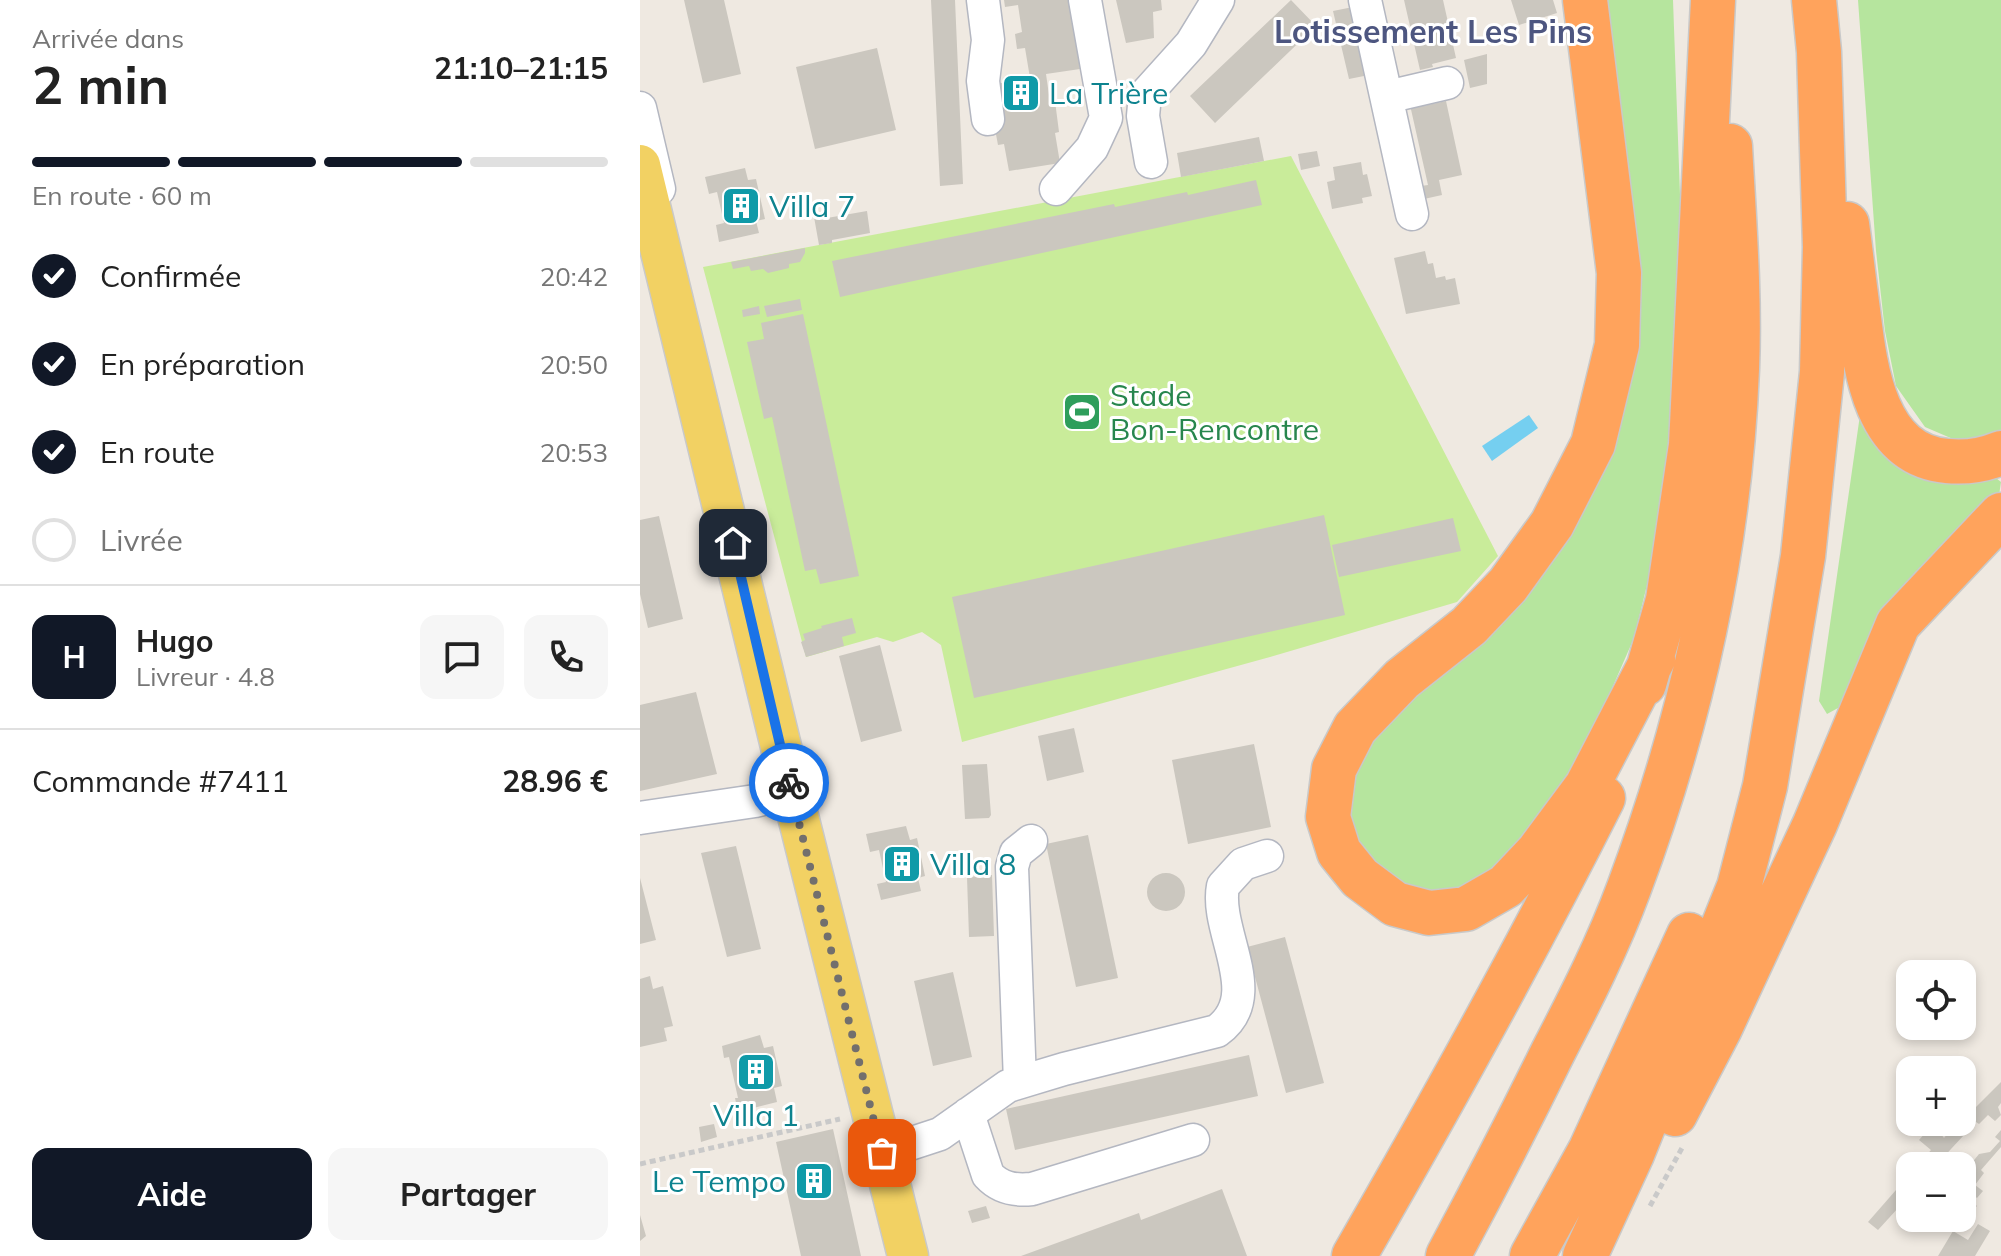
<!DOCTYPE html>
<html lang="fr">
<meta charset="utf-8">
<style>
:root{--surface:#fff;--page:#f6f6f6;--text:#222;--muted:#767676;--line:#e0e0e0;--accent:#111827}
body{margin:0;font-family:Mulish,sans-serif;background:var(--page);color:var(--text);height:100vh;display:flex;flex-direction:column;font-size:30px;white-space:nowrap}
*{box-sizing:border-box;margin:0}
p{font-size:26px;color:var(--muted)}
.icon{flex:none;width:44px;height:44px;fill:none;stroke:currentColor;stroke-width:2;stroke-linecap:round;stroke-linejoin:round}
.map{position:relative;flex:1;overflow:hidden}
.panel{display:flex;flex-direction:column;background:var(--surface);width:640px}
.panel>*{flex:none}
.fabs{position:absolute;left:1256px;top:960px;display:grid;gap:16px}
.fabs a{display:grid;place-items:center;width:80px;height:80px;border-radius:16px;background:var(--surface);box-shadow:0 4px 12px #0003;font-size:40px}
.pin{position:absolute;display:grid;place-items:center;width:68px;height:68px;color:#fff;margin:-34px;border-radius:16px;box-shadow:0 4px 12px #0006}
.courier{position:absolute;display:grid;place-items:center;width:80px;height:80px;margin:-40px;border:6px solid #1a73e8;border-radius:50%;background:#fff;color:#222;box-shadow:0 2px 10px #0007}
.overview em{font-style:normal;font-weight:700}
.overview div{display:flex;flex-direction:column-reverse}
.overview{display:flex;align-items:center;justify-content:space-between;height:136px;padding:0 32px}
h1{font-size:52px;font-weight:700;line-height:60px}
.bar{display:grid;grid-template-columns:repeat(4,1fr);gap:12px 8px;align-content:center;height:96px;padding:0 32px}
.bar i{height:10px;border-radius:6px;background:var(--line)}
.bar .on{background:var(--accent)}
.bar p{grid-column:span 4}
.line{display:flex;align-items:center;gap:20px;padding:0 32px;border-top:2px solid var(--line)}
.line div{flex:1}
.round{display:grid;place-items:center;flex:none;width:84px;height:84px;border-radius:16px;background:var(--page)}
ol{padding:0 32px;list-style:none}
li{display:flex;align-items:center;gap:24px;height:88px}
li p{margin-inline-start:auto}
li .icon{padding:8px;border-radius:50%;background:var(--accent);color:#fff;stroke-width:4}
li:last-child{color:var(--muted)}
li i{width:44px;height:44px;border:4px solid var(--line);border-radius:50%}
.primary-button{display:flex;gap:16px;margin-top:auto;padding:16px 32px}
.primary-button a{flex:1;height:92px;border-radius:16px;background:var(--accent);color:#fff;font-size:32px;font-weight:700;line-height:92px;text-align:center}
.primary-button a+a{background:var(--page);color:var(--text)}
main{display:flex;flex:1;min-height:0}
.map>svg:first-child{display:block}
</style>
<main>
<section class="panel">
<div class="overview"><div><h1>2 min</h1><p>Arrivée dans</p></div><em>21:10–21:15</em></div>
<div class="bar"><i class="on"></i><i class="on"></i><i class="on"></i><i></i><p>En route · 60 m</p></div>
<ol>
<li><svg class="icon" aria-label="check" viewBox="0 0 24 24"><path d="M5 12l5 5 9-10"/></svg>Confirmée<p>20:42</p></li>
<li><svg class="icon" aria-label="check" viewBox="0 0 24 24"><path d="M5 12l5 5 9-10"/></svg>En préparation<p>20:50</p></li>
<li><svg class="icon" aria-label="check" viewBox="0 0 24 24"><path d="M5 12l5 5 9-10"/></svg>En route<p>20:53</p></li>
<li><i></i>Livrée</li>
</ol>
<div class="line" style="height:144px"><b class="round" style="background:var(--accent);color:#fff">H</b><div><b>Hugo</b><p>Livreur · 4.8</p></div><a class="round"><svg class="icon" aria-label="chat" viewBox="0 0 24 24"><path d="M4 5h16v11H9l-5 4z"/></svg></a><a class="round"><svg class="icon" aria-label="phone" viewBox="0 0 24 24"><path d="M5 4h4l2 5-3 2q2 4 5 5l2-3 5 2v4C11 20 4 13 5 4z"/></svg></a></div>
<div class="line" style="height:104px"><div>Commande #7411</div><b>28.96 €</b></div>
<div class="primary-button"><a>Aide</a><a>Partager</a></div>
</section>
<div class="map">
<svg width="1361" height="1256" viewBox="0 0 1361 1256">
<rect width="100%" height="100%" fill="#efe9e1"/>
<!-- green -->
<path fill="#b6e59e" d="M961,0H1033L1044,306L1030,491L994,638L952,734L906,820L850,874L814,891H787L755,885L711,837L709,777L722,749L961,466Z
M1218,0H1361V430L1320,442L1285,427L1256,386L1245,331L1236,251Z
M1222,401L1351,474L1361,482L1358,502L1209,702L1187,714L1179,701Z"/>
<!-- pitch -->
<path fill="#c9ec9a" d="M651,156L858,556L817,602L630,657L322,742L301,645L282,632L253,642L237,637L166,657L63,267Z"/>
<!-- water -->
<path fill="#75cff0" d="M889,415L898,428L852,461L842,446Z"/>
<!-- building -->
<path fill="#cbc7bf" d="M44,0H84L101,74L63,83Z
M291,0H315L323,184L300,186Z
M364,0H430L440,69L406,74L410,102L415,101L419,132L415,133L420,163L369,171L364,144L358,145L355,129L363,128L356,84L390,78L385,48L377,49L375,34L382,32L378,5L365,7Z
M476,0H521L522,10L513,12L514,38L486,43Z
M651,0L676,26L575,123L550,96Z
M764,0H803L816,58L792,64L793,67L780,70Z
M871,0H913L917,13L879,25Z
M718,6L734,74L709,79L693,11Z
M237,48L256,130L175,149L156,67Z
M847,54V84L830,88L824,60Z
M806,101L822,175L799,180L802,195L784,199L781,186L788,185L770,105L782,102L783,106Z
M619,137L624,161L541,177L537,153Z
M677,151L680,166L661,170L658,154Z
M721,162L723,175L727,174L732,196L722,198L723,203L692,209L687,182L695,180L693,167Z
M105,168L108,180L116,179L125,219L116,221L119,233L79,242L76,225L84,223L77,192L69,194L65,177Z
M616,180L622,205L200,297L192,261L474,204L475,207L547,192L548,195Z
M227,211L230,233L192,240V243L179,245L174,217L186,214L187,218Z
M165,248V253L160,262L149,264V268L128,273L123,269L111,271L109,266L93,269L91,262Z
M785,251L788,264L793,263L796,278L805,276L806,280L815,278L820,304L766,314L754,258Z
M160,299L162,310L127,317L124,306Z
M119,306L120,314L103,317L102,310Z
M163,314L219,576L180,584L176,569L165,571L132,417L124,419L107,342L124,339L121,323Z
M684,515L705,615L334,698L312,597Z
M19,516L43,619L8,628L0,594V520Z
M813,518L821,551L699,577L692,545Z
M212,618L216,633L202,637L204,646L166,657L161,642L165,640L163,634L182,628L181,626Z
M240,645L262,731L221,742L199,656Z
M56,692L77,774L0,791V705Z
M434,728L444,772L407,781L398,736Z
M614,744L631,827L548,844L532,760Z
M347,764L351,815L349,818L325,819L322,765Z
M266,826L270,840L277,838L285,876L278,878L281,891L241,900L237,884L246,882L239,850L230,852L226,834Z
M448,835L478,978L436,987L406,844Z
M96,846L121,949L87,957L61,853Z
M507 892a19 19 0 1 1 38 0a19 19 0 1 1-38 0Z
M352,875L354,936L329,937L327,877Z
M0,878L16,940L0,944Z
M645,937L684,1083L646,1093L607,947Z
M313,972L332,1057L293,1066L274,981Z
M10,976L13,989L23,986L33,1026L24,1028L27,1041L0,1047V979Z
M120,1035L124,1048L133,1046L142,1086L134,1088L137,1102L98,1112L95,1098H98L89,1057L84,1058L82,1046Z
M609,1055L618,1096L375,1150L366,1109Z
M1361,1082V1103L1358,1107L1361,1115L1355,1121L1348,1115L1339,1124L1336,1122L1299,1162L1302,1166H1277L1291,1150L1279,1140L1293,1124L1304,1138L1317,1122H1322V1116L1327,1111L1329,1114Z
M74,1124L77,1137L61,1142L59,1127Z
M193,1129L221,1256H161L136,1142Z
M1361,1130V1147L1341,1170L1344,1173L1335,1185L1343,1191L1337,1198L1329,1191L1332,1187L1322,1179V1175L1339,1154L1350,1152L1360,1141L1355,1137Z
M1270,1174V1195L1238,1230L1228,1222Z
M582,1189L607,1256H381L499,1213L501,1220Z
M1325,1194L1337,1206L1327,1216L1324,1213L1322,1215V1198Z
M346,1206L350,1218L332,1223L328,1211Z
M0,1215L6,1236L0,1241Z
M1288,1218H1305L1299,1226Z
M1338,1224L1350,1231L1335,1256H1298L1313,1231L1328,1240Z"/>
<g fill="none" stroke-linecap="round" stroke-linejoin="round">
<!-- minor casing -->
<g stroke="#b4b7c1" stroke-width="35">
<path id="minor" d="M343,0L348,40L343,81L348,119
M725,0L772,214
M747,97L807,83
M0,108L19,189
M511,162L503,116L505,95L551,44L578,0
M416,189L452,148L466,118L445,0
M0,818L115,801L152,792
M380,1082L372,867L376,853L391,841
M328,1114L348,1175C360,1188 374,1191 392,1189L553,1140
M242,1153L300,1134L368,1086L424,1069L577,1031C626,996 574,932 583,886L603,864L627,856"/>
</g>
<!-- major casing -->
<g stroke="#c9c9c9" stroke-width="43">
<path id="major" d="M0,165L152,792L268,1256"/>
</g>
<!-- highway casing -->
<g stroke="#c9c9c9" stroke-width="47">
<path id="highway" d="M945,0L979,273L977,345L953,444L912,524L868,585L829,626L762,679L715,728L694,769L688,817L699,852L720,878L755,904L789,913L826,909L866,886L898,852L947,786L1013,659
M1207,224C1211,253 1214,282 1218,310C1225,366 1234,455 1307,461C1326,463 1344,460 1361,453
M1004,684L1028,600L1051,445L1073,0
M1035,1114L1080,1028L1175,824L1258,624L1361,515
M714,1256C801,1105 885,953 963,798
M808,1256C844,1189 879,1121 913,1052C941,998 968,945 989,888C1051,722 1090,546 1097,369C1100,295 1094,220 1090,146
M892,1256L951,1149L1049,935
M945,1256L992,1154L1099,887L1125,786L1163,556L1182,372L1185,247L1179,52L1174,0"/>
</g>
<!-- path -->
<path stroke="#c9c9c9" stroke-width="5" stroke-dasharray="6 4" stroke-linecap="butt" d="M0,1164L200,1119
M1010,1206L1042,1148"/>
<!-- minor -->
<use href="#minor" stroke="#fff" stroke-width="32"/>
<!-- major -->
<use href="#major" stroke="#f2d163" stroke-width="40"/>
<!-- highway -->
<use href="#highway" stroke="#ffa35c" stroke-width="44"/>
</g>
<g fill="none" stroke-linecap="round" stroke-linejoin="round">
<!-- done -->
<path stroke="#726f6d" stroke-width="8" stroke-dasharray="0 14.4" d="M149,783L242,1153"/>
<!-- route -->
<path stroke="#1a73e8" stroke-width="10" d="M93,543L149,783"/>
</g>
<!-- icons -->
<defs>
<g id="building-square" transform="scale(2)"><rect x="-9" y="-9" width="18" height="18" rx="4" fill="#0f9aa8" stroke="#fff"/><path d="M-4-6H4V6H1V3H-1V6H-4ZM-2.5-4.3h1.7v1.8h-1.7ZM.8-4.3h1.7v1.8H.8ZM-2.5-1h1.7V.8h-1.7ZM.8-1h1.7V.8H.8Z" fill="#fff"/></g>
<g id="stadium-square" transform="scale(2)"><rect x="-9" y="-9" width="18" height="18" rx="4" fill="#2e9e5b" stroke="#fff"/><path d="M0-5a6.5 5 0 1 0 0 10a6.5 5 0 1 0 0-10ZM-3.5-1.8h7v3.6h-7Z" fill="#fff"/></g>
</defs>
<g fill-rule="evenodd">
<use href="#building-square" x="381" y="93"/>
<use href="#building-square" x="101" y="206"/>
<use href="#stadium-square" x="442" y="412"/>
<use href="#building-square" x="262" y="864"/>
<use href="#building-square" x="116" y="1072"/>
<use href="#building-square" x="174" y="1181"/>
</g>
<g text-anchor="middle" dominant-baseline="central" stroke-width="6" stroke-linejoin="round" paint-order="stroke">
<!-- culture labels -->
<g font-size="30" fill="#0d838f" stroke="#fff" text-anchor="start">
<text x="409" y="93">La Trière</text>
<text x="129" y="206">Villa 7</text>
<text x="290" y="864">Villa 8</text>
<text x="116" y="1115" text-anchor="middle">Villa 1</text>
<text x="146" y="1181" text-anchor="end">Le Tempo</text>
</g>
<!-- leisure labels -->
<g font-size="30" fill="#27864d" stroke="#fff" text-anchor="start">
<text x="470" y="395">Stade<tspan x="470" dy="34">Bon-Rencontre</tspan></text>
</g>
<!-- neighbourhood labels -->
<g font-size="32" font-weight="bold" fill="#4d5680" stroke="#fff">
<text x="793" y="31">Lotissement Les Pins</text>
</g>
</g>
</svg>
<div class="fabs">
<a><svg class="icon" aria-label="locate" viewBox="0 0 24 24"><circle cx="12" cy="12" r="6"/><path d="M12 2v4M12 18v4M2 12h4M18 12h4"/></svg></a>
<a>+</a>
<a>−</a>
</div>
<div class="pin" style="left:242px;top:1153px;background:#ea580c"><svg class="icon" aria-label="bag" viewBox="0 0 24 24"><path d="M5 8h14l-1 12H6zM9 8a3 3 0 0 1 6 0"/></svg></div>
<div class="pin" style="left:93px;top:543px;background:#1f2937"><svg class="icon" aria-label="home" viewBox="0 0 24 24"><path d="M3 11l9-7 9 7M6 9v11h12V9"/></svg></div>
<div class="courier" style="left:149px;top:783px"><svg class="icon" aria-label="bike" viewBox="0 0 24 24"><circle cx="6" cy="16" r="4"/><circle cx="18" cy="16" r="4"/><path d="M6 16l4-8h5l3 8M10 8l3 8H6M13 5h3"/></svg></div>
</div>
</main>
